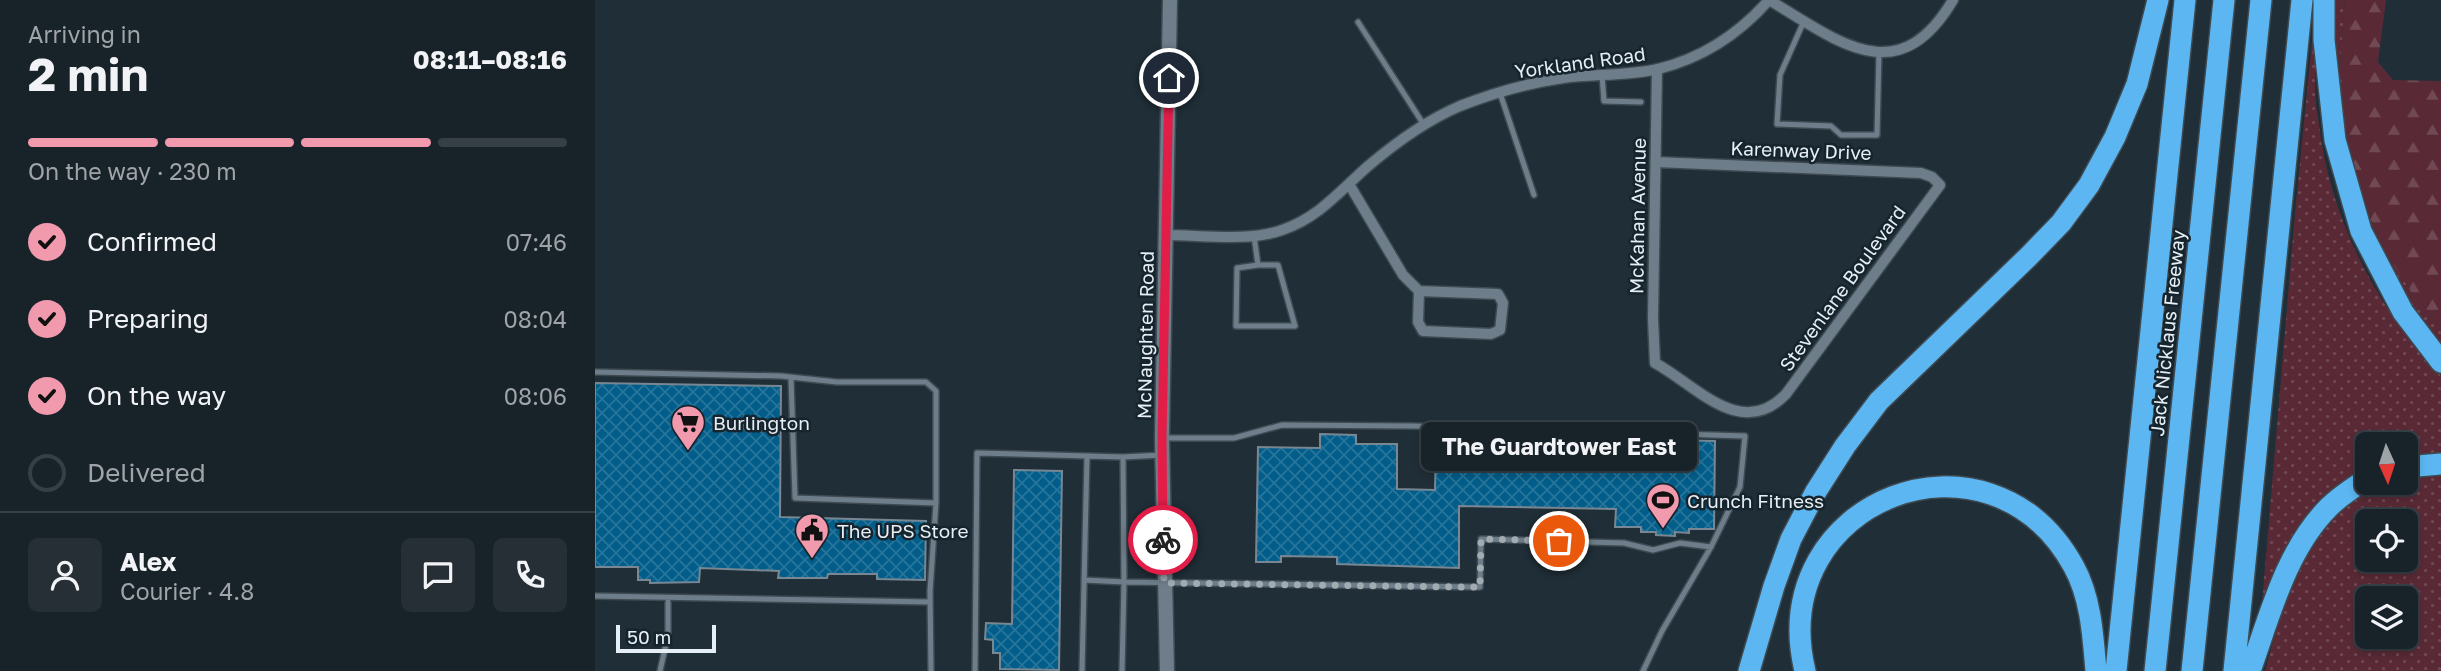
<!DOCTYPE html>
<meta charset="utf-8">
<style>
:root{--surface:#182229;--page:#252f35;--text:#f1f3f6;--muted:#9fa4a8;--line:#363f46;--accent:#f29aad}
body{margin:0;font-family:"Golos Text",sans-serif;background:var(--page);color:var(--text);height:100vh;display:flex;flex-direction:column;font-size:26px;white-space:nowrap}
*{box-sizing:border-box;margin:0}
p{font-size:23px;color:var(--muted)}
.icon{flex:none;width:38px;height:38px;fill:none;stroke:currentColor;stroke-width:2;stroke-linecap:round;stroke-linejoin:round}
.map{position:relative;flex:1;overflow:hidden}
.panel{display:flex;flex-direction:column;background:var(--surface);width:595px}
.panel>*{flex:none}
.needle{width:46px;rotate:177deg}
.tools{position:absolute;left:1760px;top:432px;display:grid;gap:14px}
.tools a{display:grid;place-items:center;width:63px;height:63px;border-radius:10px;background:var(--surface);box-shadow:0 4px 10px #0003,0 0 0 2px var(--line);font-size:35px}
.scale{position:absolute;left:21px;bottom:18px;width:100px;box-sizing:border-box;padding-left:7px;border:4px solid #e6eff5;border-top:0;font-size:19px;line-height:24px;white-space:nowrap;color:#e6eff5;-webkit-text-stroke:5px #16242d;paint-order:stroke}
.pin{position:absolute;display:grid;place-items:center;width:60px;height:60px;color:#fff;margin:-30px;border:4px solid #fff;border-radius:50%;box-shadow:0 2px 7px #0007}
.courier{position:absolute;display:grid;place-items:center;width:70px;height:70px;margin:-35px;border:5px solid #e11d48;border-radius:50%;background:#fff;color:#222;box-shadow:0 2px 9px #0007}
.bubble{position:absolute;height:49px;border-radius:10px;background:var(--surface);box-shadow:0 4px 10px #0003,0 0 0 2px var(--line);font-size:23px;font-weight:700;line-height:49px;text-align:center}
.head em{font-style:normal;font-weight:700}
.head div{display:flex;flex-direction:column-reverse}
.head{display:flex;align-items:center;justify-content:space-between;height:119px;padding:0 28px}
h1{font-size:46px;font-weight:700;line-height:52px}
.bar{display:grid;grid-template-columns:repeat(4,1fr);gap:10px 7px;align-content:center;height:84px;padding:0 28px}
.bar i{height:9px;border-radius:5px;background:var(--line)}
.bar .on{background:var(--accent)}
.bar p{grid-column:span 4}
.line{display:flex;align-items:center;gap:18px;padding:0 28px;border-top:2px solid var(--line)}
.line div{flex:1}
.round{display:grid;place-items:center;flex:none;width:74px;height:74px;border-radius:10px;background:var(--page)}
ol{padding:0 28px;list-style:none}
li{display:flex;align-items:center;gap:21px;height:77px}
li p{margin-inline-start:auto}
li .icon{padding:7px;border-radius:50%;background:var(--accent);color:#111;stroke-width:4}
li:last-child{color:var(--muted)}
li i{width:38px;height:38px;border:4px solid var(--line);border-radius:50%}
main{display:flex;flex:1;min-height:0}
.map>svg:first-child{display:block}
</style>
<main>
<section class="panel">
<div class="head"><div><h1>2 min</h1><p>Arriving in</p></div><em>08:11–08:16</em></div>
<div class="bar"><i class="on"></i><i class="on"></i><i class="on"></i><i></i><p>On the way · 230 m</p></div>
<ol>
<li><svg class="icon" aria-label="check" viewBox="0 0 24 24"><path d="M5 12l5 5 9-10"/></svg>Confirmed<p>07:46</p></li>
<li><svg class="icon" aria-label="check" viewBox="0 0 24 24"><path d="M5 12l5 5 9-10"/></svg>Preparing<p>08:04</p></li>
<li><svg class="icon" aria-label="check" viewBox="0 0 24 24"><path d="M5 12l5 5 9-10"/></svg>On the way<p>08:06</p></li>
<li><i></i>Delivered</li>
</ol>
<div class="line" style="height:126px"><a class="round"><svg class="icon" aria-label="person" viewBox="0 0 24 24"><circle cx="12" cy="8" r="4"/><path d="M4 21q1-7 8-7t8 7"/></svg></a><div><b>Alex</b><p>Courier · 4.8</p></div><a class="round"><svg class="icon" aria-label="chat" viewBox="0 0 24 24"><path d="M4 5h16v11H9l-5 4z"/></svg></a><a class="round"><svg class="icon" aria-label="phone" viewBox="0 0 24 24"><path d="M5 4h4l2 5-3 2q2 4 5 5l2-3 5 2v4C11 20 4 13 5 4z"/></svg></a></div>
</section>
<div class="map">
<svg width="1846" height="671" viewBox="0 0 1846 671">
<defs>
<pattern id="grass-dots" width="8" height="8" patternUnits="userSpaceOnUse" patternTransform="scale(1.75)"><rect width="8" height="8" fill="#592a36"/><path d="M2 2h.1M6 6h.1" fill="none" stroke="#714954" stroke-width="1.8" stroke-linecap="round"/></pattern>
<pattern id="forest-firs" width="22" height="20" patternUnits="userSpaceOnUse" patternTransform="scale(1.75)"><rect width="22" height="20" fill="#592a36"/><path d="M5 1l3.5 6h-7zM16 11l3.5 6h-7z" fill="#714954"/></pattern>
<pattern id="building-cross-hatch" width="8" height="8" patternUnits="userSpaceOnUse" patternTransform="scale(1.75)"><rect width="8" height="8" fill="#025d8a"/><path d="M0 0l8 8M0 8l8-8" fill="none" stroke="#27759b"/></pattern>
</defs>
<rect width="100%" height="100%" fill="#202e37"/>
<!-- grass -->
<path fill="url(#grass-dots)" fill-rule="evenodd" d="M1735,0H1750L1744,77L1753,153L1785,245L1816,291L1846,328V354L1759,210L1735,18Z
M1718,31C1723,44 1720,71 1720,88C1720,100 1722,113 1724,125C1736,221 1781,307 1846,376V458L1811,460V444H1773V473L1667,603L1700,213Z
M1846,474V671H1670C1687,608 1704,536 1761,497C1768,492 1776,486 1784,484C1793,482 1803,483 1811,483V475ZM1773,522H1811V560H1773ZM1773,598H1811V637H1773Z"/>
<!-- forest -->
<path fill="url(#forest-firs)" d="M1750,0H1791L1783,62L1798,80L1846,81V328L1816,291L1785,245L1753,153L1744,77Z"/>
<!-- building -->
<path fill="url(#building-cross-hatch)" stroke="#778793" stroke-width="2" d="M0,383L186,386L185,517L331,521L330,580L282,579V574H233L232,578H183L184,571L105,568L104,582L55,583V580H43V567H0Z
M725,434L761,435V444H802V489L840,490L841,444L1021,448V439L1120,441L1119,529H1094V533L1080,532V536L1061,535V532H1046V527H1020L1021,509L864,506V568L742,564V557L686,556V562H661L663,447L725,448Z
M419,470L467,471L464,670L405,669V653H398V640L390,639L391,623L417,624Z"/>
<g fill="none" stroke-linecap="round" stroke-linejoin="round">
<!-- service casing -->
<g stroke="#3e4a52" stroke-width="8">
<path id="service" d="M1209,21L1185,75L1182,124L1236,126L1246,135H1282L1284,52
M763,22L829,125
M1007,75L1009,101L1046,102
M905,93L939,195
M659,236L663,265
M663,265H683L700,326H641L642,268Z
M0,372L186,376L242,382H331L341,391V503L335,591L336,671
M196,378L200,498L341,503
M570,438H639L687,425L818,426L1150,436L1145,487L1116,547L1067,631L1048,671
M528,457L529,582L885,587L886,539L1029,543L1058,550L1085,543L1116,547
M489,580L529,582L527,671
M0,596L335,602
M65,671L73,635V598
M380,671L382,453L528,457L567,455
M487,671L492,456"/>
</g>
<!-- minor casing -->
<g stroke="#3e4a52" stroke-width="13">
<path id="minor" d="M1174,0C1243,41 1303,93 1358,0
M1061,162L1326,173L1337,177L1345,185L1191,394C1146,441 1101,385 1060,363L1058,319L1062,69
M754,184L808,275L824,291
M571,235C606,235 655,242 687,230C723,218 744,192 772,167C799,144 832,120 865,106C898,93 933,83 968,78C999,74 1032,76 1063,69C1108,58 1144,34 1174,0
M824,291L903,294L908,303L905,330L896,334L828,331L823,322Z"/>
</g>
<!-- tertiary casing -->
<g stroke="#3e4a52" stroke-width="17">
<path id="tertiary" d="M572,671L567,438L575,0"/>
</g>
<!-- motorway casing -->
<g stroke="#3e4a52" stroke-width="24">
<path id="motorway" d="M1729,0V40L1740,140L1766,231L1808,312L1846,362
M1811,467L1846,464
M1154,671L1179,586L1196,539L1220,493L1250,446L1284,401L1434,256L1466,223L1494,185L1520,137L1542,84L1563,0
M1210,671C1169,499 1395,413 1479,567C1496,598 1498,636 1501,671
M1521,671L1590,0
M1560,671L1629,0
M1597,671L1666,0
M1639,671L1707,0
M1655,671C1675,615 1691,550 1734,507C1745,496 1759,487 1773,478"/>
</g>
<!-- service -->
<use href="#service" stroke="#6d7d89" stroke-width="5"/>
<!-- minor -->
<use href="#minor" stroke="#6d7d89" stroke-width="10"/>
<!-- tertiary -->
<use href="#tertiary" stroke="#6d7d89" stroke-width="14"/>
<!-- motorway -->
<use href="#motorway" stroke="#5bb6f1" stroke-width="21"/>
</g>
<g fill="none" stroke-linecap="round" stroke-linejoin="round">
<!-- done -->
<path stroke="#a1abb2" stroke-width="7" stroke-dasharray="0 12.6" d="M568,540L569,583L866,587H885L886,539L964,541"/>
<!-- route -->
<path stroke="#e11d48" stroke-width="9" d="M568,540L567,438L574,78"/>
</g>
<!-- icons -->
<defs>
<g id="supermarket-pin" transform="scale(1.75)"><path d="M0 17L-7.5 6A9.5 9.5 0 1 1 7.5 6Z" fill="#f29aad" stroke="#16242d"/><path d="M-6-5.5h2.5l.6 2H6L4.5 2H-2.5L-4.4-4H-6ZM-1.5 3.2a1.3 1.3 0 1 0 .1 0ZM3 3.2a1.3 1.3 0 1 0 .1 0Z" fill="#111"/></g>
<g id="stadium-pin" transform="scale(1.75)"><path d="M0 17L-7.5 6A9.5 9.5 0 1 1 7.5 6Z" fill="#f29aad" stroke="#16242d"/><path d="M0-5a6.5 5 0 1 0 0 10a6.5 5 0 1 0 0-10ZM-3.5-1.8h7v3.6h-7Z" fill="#111"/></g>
<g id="civic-pin" transform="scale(1.75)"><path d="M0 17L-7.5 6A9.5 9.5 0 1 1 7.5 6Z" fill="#f29aad" stroke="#16242d"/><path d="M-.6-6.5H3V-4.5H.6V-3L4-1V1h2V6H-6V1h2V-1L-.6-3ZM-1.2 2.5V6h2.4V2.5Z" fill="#111"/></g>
</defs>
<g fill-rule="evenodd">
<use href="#supermarket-pin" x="93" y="422"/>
<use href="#stadium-pin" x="1068" y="500"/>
<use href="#civic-pin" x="217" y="530"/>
</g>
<g text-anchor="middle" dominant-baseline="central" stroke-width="5" stroke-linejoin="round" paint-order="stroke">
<!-- street labels -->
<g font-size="19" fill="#e6eff5" stroke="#16242d">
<text transform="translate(985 62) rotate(-8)">Yorkland Road</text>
<text transform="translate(1206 150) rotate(2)">Karenway Drive</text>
<text transform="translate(1042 216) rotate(-89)">McKahan Avenue</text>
<text transform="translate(1247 288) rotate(-54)">Stevenlane Boulevard</text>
<text transform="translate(1572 333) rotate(-84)">Jack Nicklaus Freeway</text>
<text transform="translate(550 335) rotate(-89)">McNaughten Road</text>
</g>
<!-- poi labels -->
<g font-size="19" fill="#e6eff5" stroke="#16242d" text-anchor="start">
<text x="118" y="422">Burlington</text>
<text x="1092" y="500">Crunch Fitness</text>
<text x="242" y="530">The UPS Store</text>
</g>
</g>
</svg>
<div class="tools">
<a><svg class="needle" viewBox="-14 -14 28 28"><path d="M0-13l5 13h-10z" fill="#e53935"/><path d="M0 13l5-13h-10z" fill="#9fa4a8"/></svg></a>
<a><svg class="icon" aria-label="locate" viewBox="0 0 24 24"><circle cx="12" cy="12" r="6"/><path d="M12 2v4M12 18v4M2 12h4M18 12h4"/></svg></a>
<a><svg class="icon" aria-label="layers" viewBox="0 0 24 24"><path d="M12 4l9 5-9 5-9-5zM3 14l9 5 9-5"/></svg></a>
</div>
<div class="scale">50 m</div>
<div class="pin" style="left:964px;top:541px;background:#ea580c"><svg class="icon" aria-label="bag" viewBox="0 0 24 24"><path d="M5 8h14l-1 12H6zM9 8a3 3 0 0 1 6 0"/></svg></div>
<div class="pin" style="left:574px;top:78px;background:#1f2937"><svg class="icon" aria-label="home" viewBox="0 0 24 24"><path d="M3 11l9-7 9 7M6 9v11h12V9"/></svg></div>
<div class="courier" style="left:568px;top:540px"><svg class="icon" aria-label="bike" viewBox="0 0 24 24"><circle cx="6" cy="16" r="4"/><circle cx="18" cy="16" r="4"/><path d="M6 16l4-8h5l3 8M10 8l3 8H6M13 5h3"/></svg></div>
<div class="bubble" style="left:826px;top:422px;width:276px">The Guardtower East</div>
</div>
</main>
